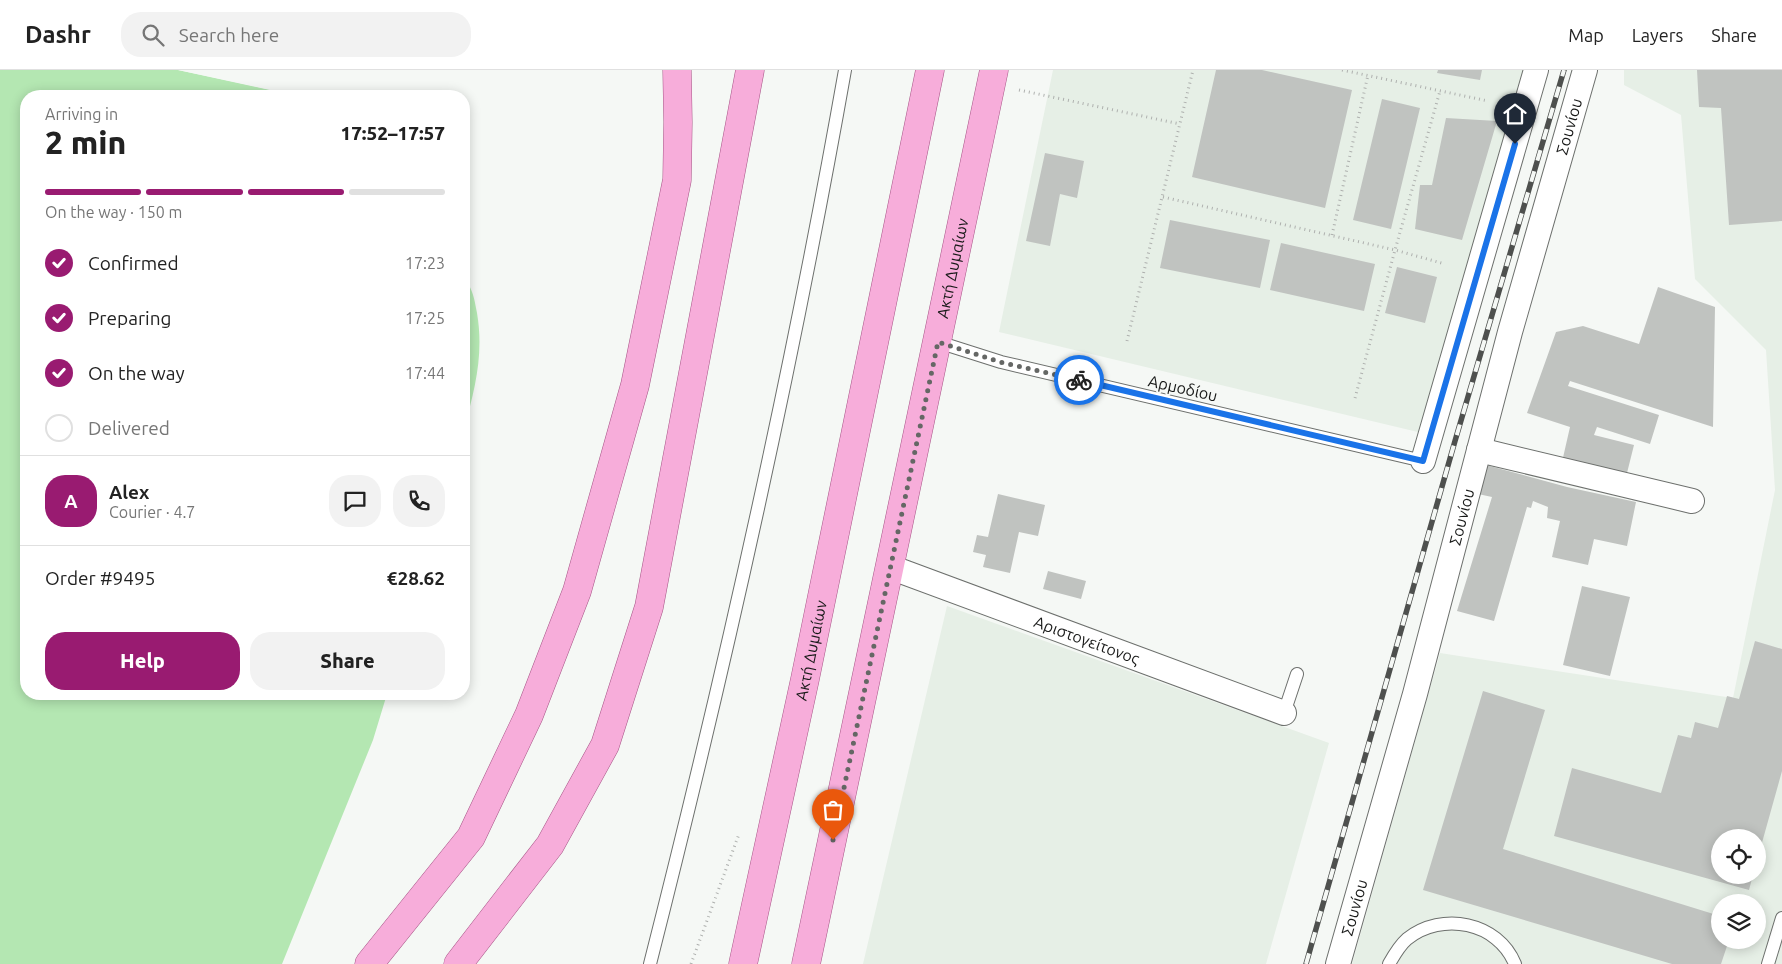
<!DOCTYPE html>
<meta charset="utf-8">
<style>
:root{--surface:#fff;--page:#f2f2f2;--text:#222;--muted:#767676;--line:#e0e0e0;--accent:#991b71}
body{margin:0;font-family:Ubuntu,sans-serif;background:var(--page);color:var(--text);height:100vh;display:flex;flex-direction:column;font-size:19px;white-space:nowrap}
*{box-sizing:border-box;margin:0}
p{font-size:16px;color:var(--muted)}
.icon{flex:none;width:28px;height:28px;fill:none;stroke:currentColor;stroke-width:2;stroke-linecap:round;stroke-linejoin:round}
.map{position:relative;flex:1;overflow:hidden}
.sheet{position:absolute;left:20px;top:20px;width:450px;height:610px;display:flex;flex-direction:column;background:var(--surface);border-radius:20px;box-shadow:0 2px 12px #0003}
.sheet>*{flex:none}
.controls{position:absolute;left:1711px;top:759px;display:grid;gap:10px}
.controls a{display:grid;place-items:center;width:55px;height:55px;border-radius:50%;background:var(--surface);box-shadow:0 2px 12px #0003;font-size:25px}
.pin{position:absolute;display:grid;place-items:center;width:42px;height:42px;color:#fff;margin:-51px -21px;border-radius:50% 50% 50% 0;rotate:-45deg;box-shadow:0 0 5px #0007}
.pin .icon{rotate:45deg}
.courier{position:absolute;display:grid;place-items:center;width:50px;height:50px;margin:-25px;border:4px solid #1a73e8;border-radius:50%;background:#fff;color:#222;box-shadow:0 1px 6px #0007}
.summary em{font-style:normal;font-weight:800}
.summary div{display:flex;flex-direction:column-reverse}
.summary{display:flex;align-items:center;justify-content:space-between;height:85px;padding:0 25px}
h1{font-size:32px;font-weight:800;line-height:38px}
.bar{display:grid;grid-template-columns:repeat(4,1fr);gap:8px 5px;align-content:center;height:60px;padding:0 25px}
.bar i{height:6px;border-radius:4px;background:var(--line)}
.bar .active{background:var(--accent)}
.bar p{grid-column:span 4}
.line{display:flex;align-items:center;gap:12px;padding:0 25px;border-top:1px solid var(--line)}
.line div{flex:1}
.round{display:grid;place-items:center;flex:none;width:52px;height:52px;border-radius:20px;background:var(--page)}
ol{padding:0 25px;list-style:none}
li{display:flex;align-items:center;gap:15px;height:55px}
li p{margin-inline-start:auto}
li .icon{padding:5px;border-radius:50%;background:var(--accent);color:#fff;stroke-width:4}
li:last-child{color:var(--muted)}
li i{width:28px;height:28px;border:2px solid var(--line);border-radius:50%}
.button{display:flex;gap:10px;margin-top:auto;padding:10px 25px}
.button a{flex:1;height:58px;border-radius:20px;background:var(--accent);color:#fff;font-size:20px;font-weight:800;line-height:58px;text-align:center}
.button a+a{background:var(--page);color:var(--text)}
header{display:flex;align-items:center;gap:30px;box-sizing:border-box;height:70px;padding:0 25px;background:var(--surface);border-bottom:1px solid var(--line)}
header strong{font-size:24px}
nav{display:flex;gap:28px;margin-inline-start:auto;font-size:18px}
.search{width:350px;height:45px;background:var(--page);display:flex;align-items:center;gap:12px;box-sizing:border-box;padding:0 18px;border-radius:20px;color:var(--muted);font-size:19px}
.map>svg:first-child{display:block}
</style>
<header>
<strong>Dashr</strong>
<div class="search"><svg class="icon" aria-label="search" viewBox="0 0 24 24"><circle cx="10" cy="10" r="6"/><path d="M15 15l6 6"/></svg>Search here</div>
<nav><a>Map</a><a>Layers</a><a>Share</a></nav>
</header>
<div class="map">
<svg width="1782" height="894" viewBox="0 0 1782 894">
<rect width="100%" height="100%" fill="#f5f8f5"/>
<!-- built -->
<path fill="#e6efe6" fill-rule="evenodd" d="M1053,0H1527L1422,363L999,262Z
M1624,0H1782V894H1352L1440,583L1733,628L1775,420L1766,280L1695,209L1681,45L1624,15ZM1720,768H1758V805H1720ZM1720,832H1758V870H1720Z
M947,536L1329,673L1266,894H863Z"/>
<!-- water -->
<path fill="#b4e7b2" d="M0,0H178L298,26H26V624H387L373,670L282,894H0Z
M464,207C473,220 474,227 477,243C484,284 475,319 464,359Z"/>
<!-- pier -->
<path fill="#f5f8f5" d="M178,0H190L292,22L299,24L300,26Z"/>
<!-- building -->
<path fill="#c0c3c0" d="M1216,0H1262L1352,20L1325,138L1192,107Z
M1438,0H1482L1480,10L1437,3Z
M1697,0H1782V151L1729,155L1721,38L1699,37Z
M1382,29L1420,38L1391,159L1353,150Z
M1446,48L1497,51L1462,170L1415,159L1420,115H1432Z
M1045,83L1084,91L1077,128L1060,124L1050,176L1026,171Z
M1170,150L1270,170L1260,218L1160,198Z
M1281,173L1375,194L1364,241L1270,220Z
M1397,197L1437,207L1425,253L1385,243Z
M1658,217L1715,237L1713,357L1570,311L1568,316L1659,345L1650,374L1597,357L1594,365L1634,375L1626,407L1562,392L1570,357L1527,343L1556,262L1583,256L1639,274Z
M1486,395L1567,417L1636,432L1627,476L1594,469L1588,495L1552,487L1560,451L1547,448L1548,437L1533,431L1531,438L1527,437L1494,551L1457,541L1492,427L1478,424Z
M998,424L1045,435L1038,466L1019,462L1010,503L983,497L986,485L973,482L977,465L988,467Z
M1048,501L1086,511L1081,529L1043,519Z
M1582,516L1630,527L1610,606L1563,595Z
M1755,571L1782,579V701L1758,787V768H1720V805H1753L1749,820L1554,766L1572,698L1661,723L1678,665L1691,668L1695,652L1718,658L1727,626L1739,629Z
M1483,621L1545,640L1503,779L1720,846V870H1729L1721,894H1672L1423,820Z"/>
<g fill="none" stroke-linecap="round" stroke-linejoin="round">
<!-- lane casing -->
<g stroke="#6d706d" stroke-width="14">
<path id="lane" d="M938,272L1001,292L1423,391
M1284,643L1297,604
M650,894C725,599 792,300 845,0
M1389,894C1394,885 1399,876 1407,869C1442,841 1498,852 1515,894
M1768,894L1782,848"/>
</g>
<!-- street casing -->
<g stroke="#6d706d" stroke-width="26">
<g id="street">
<path d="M1479,380L1692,431"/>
<path d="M1423,391L1536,0"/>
<path id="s1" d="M890,497L1284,643"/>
<path id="s2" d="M1338,894L1415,624L1510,262L1585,0"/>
</g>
</g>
<!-- primary casing -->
<g stroke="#a65586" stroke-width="29">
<g id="primary">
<path d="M369,894L471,767L529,645L577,521L635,315L677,110L678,52L677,0"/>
<path d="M458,894L550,775L605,675L649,537L750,0"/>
<path id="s3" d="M743,894L805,609L930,0"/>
<path id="s4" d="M806,894L994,0"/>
</g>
</g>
<!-- path -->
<path stroke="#aeb0ae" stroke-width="3" stroke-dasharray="1 4" stroke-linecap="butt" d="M1342,0L1488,31
M1019,20L1180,54
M1163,127L1395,180L1445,194
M1332,165L1368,5
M1127,271L1193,0
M1355,328L1395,180L1440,21
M691,894L739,764"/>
<!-- lane -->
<use href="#lane" stroke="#fff" stroke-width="12"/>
<!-- street -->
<use href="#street" stroke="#fff" stroke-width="24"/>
<!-- primary -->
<use href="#primary" stroke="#f7adda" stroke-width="28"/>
<!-- rail casing -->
<g stroke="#4e504e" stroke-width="5.5">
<path id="rail" d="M1306,894L1455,371L1564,0"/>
</g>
<!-- rail -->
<use href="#rail" stroke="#f5f8f5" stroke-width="4" stroke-dasharray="11" stroke-linecap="butt"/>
</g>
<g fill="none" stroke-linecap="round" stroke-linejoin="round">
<!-- done -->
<path stroke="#656765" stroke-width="5" stroke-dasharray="0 9" d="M833,770L938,272L1000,292L1079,310"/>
<!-- route -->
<path stroke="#1a73e8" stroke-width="6" d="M1079,310L1423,391L1515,74"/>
</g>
<g text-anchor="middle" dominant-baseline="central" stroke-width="4" stroke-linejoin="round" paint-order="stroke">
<!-- street labels -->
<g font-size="16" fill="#181918" stroke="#f5f8f5">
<text stroke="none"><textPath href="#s2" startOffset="869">Σουνίου</textPath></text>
<text stroke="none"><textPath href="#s4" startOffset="711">Ακτή Δυμαίων</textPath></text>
<text transform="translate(1183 318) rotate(13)">Αρμοδίου</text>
<text stroke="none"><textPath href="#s2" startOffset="464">Σουνίου</textPath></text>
<text stroke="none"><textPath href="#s1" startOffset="210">Αριστογείτονος</textPath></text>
<text stroke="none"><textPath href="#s3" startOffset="321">Ακτή Δυμαίων</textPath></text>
<text stroke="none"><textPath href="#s2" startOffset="59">Σουνίου</textPath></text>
</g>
</g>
</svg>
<div class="controls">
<a><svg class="icon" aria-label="locate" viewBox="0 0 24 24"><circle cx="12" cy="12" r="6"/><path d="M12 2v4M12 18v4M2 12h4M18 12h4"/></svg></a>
<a><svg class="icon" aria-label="layers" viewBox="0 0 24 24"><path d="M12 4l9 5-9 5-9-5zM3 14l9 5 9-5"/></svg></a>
</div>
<div class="pin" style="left:833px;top:770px;background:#ea580c"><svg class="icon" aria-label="bag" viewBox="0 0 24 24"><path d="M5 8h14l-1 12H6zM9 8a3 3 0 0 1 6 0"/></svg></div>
<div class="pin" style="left:1515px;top:74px;background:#1f2937"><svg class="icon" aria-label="home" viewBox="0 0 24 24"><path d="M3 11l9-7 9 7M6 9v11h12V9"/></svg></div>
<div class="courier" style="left:1079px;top:310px"><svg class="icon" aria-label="bike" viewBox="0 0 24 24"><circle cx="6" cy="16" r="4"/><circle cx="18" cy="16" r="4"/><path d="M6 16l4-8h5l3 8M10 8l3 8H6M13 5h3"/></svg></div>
<section class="sheet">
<div class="summary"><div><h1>2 min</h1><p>Arriving in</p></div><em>17:52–17:57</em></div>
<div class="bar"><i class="active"></i><i class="active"></i><i class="active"></i><i></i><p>On the way · 150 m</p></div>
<ol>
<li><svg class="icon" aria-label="check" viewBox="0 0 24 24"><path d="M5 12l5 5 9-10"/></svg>Confirmed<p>17:23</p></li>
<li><svg class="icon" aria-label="check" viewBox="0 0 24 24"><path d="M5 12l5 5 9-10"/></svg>Preparing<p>17:25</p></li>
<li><svg class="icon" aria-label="check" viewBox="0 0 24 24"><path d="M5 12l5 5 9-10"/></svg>On the way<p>17:44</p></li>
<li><i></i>Delivered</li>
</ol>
<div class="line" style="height:90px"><b class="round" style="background:var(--accent);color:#fff">A</b><div><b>Alex</b><p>Courier · 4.7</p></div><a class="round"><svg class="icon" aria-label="chat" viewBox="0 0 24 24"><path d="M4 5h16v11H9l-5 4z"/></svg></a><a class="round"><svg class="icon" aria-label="phone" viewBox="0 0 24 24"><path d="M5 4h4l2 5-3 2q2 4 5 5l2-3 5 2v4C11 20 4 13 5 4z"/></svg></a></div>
<div class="line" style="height:65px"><div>Order #9495</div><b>€28.62</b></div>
<div class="button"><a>Help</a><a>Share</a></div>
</section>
</div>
